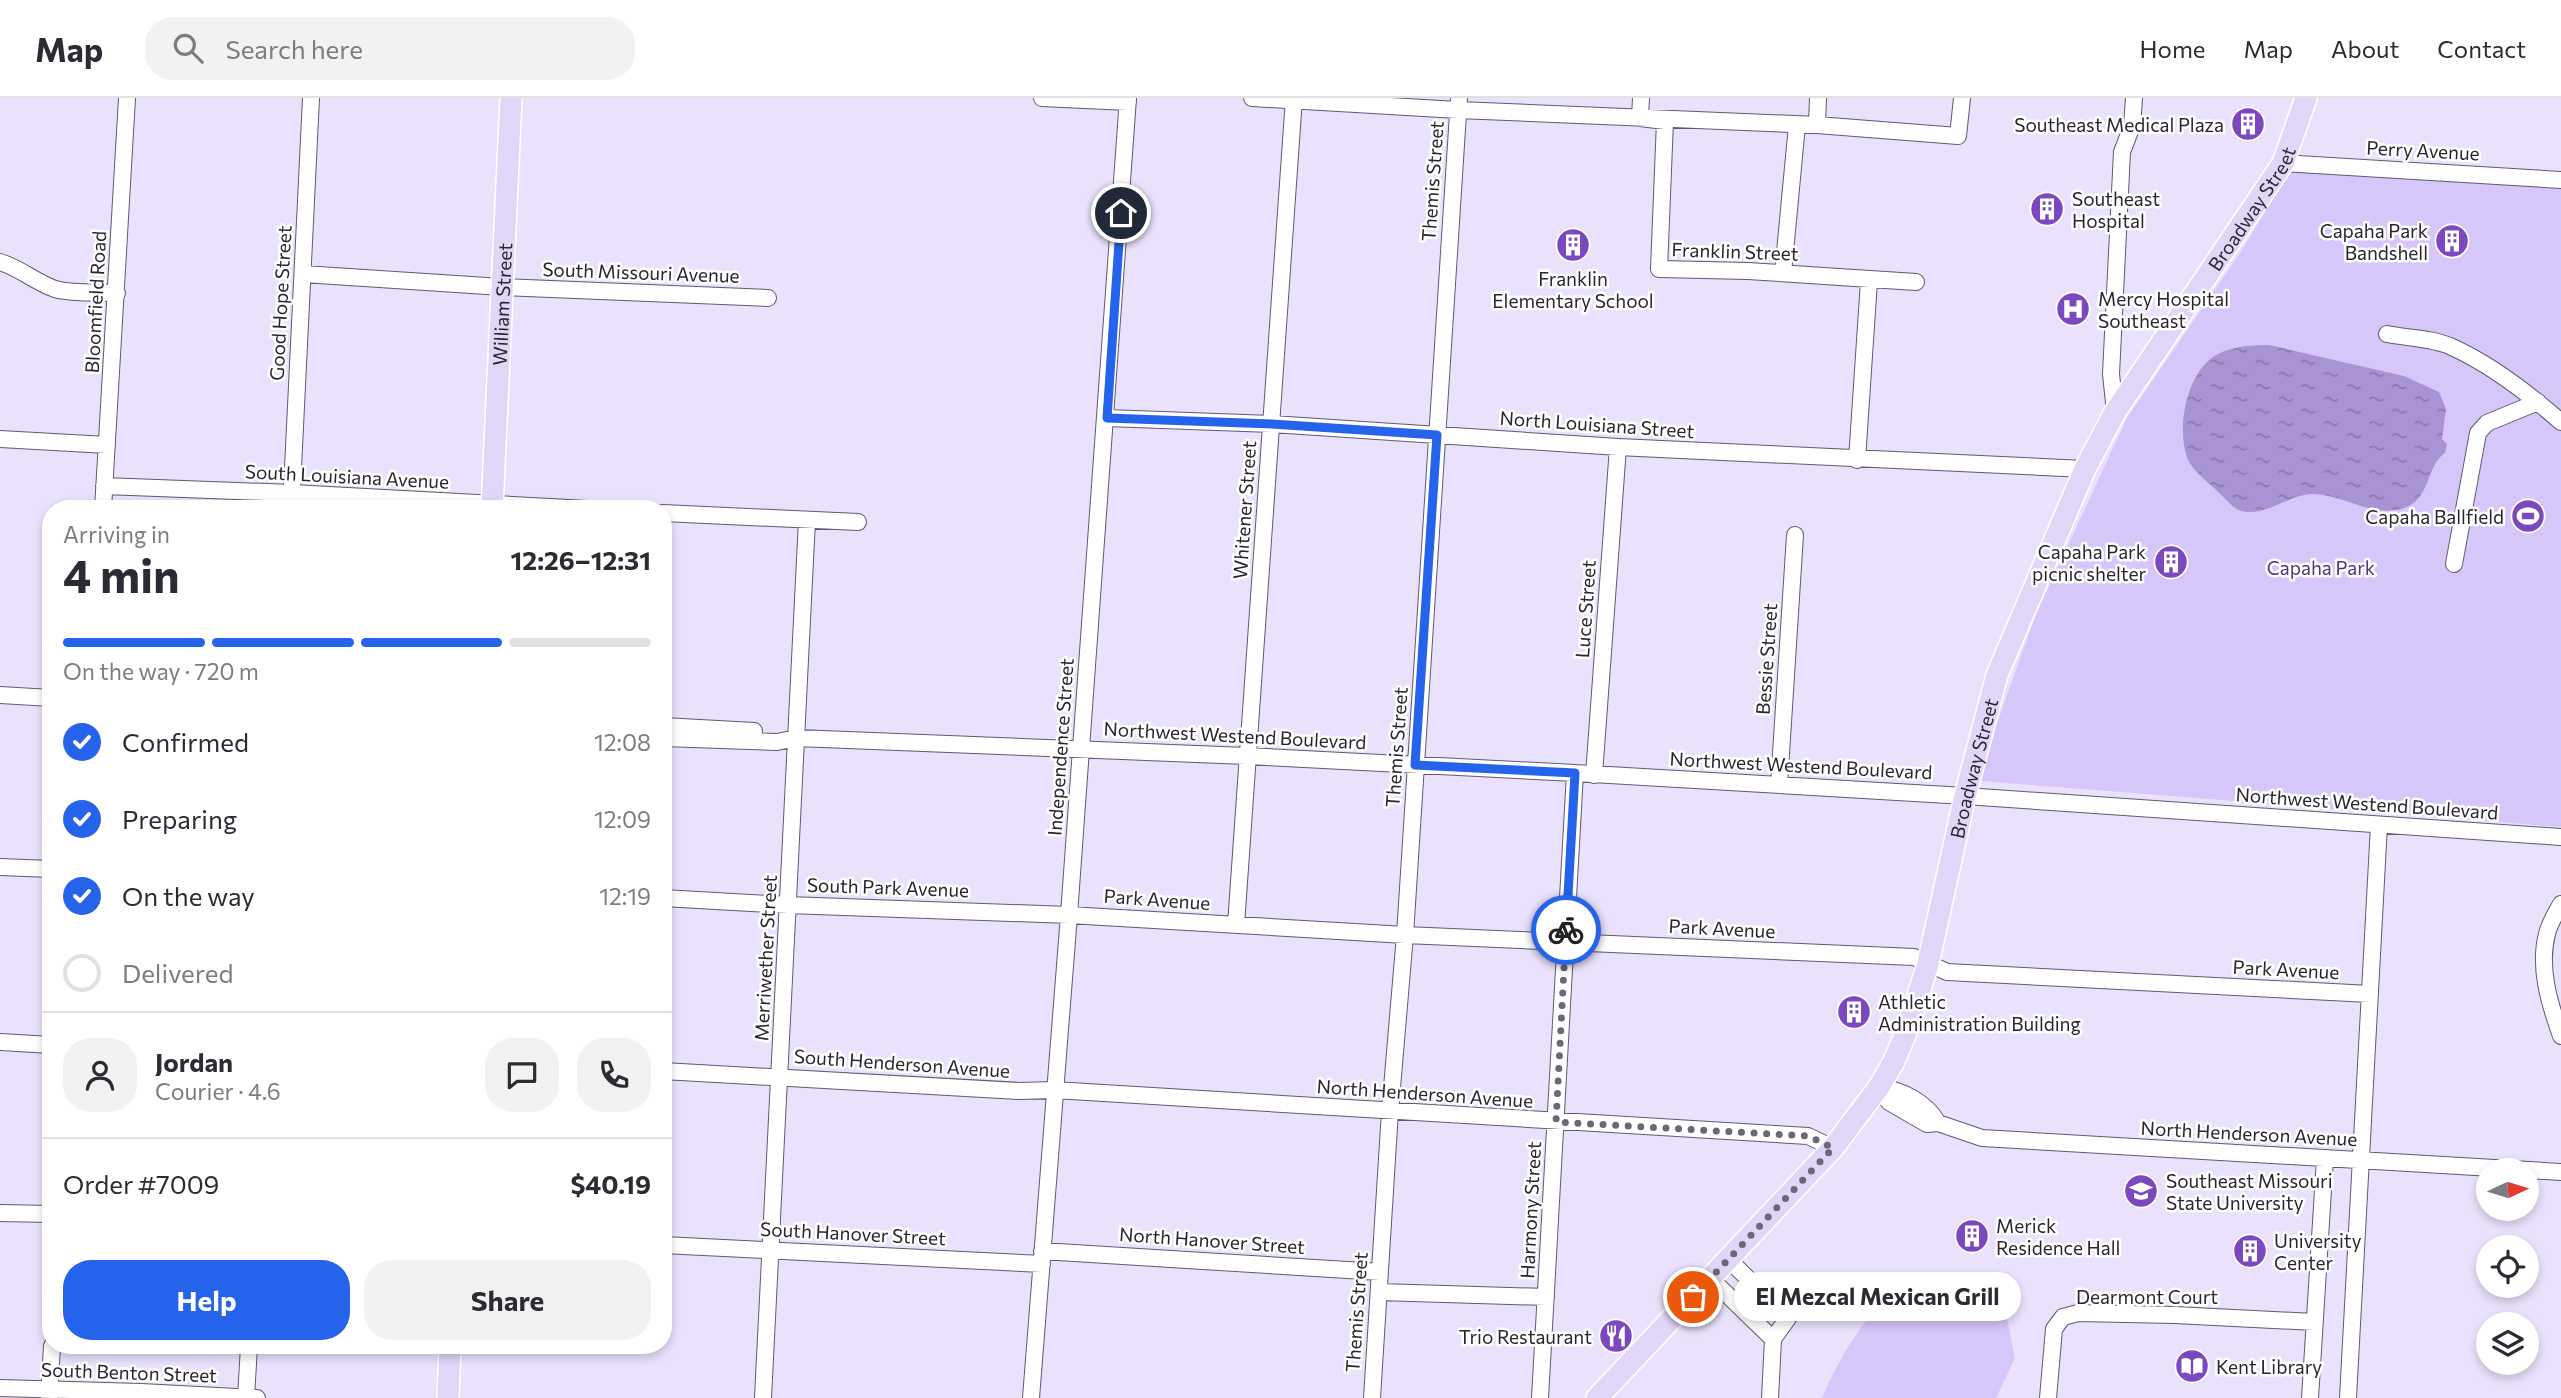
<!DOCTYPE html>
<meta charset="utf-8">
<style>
:root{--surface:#fff;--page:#f2f2f3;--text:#2b2b33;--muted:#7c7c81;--line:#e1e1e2;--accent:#2563eb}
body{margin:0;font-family:Commissioner,sans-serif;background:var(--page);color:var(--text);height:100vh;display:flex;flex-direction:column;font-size:26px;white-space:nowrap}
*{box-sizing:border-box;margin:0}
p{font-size:23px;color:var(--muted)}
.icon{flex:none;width:38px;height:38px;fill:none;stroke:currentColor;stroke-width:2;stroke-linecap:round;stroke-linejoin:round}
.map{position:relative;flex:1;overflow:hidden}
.side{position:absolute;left:42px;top:402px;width:630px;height:854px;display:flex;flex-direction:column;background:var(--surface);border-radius:28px;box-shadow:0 4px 10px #0003}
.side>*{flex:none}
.needle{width:46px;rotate:86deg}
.tools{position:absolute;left:2476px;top:1060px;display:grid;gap:14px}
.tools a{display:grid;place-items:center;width:63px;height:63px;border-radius:50%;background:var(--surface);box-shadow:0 4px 10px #0003;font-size:35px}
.pin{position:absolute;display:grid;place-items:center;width:60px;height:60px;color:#fff;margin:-30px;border:4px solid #fff;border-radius:50%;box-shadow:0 2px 7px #0007}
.courier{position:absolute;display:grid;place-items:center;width:70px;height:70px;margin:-35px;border:5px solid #2563eb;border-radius:50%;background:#fff;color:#222;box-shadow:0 2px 9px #0007}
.bubble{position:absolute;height:49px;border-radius:24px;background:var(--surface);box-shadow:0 4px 10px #0003;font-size:23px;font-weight:700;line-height:49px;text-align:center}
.overview em{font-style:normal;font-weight:700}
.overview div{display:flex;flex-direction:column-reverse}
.overview{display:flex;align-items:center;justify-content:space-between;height:119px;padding:0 21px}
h1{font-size:46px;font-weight:700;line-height:52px}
.bar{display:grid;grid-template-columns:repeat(4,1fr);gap:10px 7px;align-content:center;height:84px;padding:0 21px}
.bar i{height:9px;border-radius:5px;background:var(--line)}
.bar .selected{background:var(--accent)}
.bar p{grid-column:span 4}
.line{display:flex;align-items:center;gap:18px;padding:0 21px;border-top:2px solid var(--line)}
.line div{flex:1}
.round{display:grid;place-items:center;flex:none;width:74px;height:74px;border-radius:28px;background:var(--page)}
ol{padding:0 21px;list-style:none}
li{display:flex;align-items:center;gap:21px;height:77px}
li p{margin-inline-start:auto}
li .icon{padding:7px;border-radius:50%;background:var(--accent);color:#fff;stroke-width:4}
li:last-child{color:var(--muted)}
li i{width:38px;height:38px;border:4px solid var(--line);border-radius:50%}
.action{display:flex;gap:14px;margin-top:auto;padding:14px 21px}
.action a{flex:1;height:80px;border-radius:28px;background:var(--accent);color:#fff;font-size:28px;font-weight:700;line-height:80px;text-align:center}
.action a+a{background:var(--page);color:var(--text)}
header{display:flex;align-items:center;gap:42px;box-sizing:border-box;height:98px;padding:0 35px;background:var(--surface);border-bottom:2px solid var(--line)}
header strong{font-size:33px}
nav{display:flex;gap:38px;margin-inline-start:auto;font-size:24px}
.search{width:490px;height:63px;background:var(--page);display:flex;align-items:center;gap:18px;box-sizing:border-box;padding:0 24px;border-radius:28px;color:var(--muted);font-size:26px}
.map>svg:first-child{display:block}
</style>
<header>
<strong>Map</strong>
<div class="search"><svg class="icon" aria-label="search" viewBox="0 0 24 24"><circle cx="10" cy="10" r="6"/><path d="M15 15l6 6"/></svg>Search here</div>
<nav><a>Home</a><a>Map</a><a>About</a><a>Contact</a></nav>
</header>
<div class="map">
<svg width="2561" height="1300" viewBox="0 0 2561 1300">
<defs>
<pattern id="water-ripples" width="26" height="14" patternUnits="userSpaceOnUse" patternTransform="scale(1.75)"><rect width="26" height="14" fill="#a993d3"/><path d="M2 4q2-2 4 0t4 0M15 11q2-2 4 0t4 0" fill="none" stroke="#8a78ac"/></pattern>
</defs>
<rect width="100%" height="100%" fill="#eae2fc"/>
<!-- green -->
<path fill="#d7c6fa" d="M2290,73L2561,90V729L1981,683L1997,625L2036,516L2127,320L2240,155Z
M1931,1180L2006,1216L2015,1260L1996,1300H1822C1839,1260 1860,1227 1889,1195L1915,1208Z"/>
<!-- water -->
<path fill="url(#water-ripples)" d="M2269,247L2404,278L2439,294L2446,311L2442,341L2447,346L2445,355C2425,368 2432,403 2401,411C2371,419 2342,396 2312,396C2287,397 2267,419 2241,413C2232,410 2224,399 2217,393C2208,384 2193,373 2188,362C2175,330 2187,268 2222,254C2237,248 2253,247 2269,247Z"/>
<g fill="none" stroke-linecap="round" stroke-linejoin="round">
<!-- minor casing -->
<g stroke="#60596f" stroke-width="18">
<path id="minor" d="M1042,0L1128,4
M1252,0L1458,12L1817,27L1958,38L1962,0
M1641,0L1640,20L1665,23L1659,171L1748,173L1916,184
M1817,27L1818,0
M2283,65L2561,82
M0,164C20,170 35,184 55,191C73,196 97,194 117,195
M1783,175L1797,27
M303,176L502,189L768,200
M2387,236C2407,240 2433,240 2452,249C2492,267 2529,296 2561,324
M2115,314L2111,276L2122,54L2132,28L2134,0
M1107,320L1272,326L1618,349L2085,371
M0,341L107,347
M1857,362L1869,183
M104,388L292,395L587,411
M103,411L127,0
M291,411L311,0
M663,415L858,424
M2454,466L2478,335L2487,325L2538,304
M0,597L51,600
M663,628L754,633
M663,640L777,644L797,640L1246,658L1575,675L1965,698L2561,739
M1594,677L1618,349
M1779,687L1795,437
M0,769L51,771
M663,800L788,807L1069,817L1405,837L1914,859L1947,874L2370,896
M2561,806C2556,815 2549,826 2547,836C2538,870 2550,907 2561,938
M1236,827L1294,0
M0,944L51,947
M663,973L1020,993L1054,992L1808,1038L1833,1050
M1879,989L1889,1004L1927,1026L1938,1025L1982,1040L2561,1074
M1879,989C1902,992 1926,1004 1938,1025
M0,1115L51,1116
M663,1147L1042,1166
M1042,1153L1380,1174
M1729,1162L1788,1220L1773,1241L1770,1300
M1711,1181L1773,1241
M1379,1194L1546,1199
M0,1290L141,1294L257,1300
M49,1300L52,1248
M246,1300L249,1248
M763,1300L807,422
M1031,1300L1069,817L1128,0
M1372,1300L1390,1013L1405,837L1459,0
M1540,1300L1575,675
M2048,1300L2054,1231L2063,1219L2078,1215L2175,1217L2314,1224
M2310,1300L2325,1060
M2348,1300L2379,727"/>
</g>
<!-- major casing -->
<g stroke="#fff" stroke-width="24">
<g id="major">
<path id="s1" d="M492,411L511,0"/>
<path d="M448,1300L450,1248"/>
<path id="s2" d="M1597,1300L1833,1050L1879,989L1894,963L1906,935L1928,866L1965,698L1997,577L2085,371L2115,314L2283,65L2306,0"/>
</g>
</g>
<!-- minor -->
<use href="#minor" stroke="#fff" stroke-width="16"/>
<!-- major -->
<use href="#major" stroke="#e2d6f8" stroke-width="21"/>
</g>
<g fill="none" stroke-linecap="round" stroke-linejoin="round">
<!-- done -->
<path stroke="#6c6777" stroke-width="7" stroke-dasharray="0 12.6" d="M1566,832L1556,1024L1808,1038L1833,1050L1693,1199"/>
<!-- route -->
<path stroke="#2563eb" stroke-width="9" d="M1121,115L1107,320L1272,326L1437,337L1415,667L1575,675L1566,832"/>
</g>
<!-- icons -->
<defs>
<g id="building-disc" transform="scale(1.75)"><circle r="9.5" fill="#7c48c0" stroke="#fff"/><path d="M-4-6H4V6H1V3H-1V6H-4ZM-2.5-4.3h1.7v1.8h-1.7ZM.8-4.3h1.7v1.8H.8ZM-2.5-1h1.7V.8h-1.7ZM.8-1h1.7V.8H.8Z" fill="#fff"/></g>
<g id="hospital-disc" transform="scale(1.75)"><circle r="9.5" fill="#7c48c0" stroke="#fff"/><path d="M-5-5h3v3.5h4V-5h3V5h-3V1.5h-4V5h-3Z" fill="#fff"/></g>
<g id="stadium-disc" transform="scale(1.75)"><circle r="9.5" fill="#7c48c0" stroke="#fff"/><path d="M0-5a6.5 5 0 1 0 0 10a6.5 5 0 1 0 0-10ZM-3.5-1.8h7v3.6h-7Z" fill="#fff"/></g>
<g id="university-disc" transform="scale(1.75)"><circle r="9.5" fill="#7c48c0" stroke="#fff"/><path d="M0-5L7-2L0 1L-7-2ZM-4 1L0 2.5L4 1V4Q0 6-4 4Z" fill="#fff"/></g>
<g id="restaurant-disc" transform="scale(1.75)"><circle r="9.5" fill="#7c48c0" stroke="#fff"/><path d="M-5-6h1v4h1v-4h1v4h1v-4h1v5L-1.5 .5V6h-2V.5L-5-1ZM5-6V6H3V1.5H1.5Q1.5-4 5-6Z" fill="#fff"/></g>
<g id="library-disc" transform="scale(1.75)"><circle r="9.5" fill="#7c48c0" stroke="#fff"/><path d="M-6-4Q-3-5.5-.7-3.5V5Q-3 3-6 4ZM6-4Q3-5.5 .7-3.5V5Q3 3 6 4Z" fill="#fff"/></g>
</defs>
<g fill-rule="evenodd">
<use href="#building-disc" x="2248" y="26"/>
<use href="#building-disc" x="2047" y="111"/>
<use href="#building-disc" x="2452" y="143"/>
<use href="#building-disc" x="1573" y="147"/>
<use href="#hospital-disc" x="2073" y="211"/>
<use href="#stadium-disc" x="2528" y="418"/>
<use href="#building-disc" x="2171" y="464"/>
<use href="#building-disc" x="1854" y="914"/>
<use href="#university-disc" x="2141" y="1093"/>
<use href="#building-disc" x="1972" y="1138"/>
<use href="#building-disc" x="2250" y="1153"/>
<use href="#restaurant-disc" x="1616" y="1238"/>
<use href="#library-disc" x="2192" y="1268"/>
</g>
<g text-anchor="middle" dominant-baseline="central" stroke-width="5" stroke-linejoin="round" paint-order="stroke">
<!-- poi labels -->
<g font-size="19" fill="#28252f" stroke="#fff" text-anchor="start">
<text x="2224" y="26" text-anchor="end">Southeast Medical Plaza</text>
<text x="2072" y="100">Southeast<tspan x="2072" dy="22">Hospital</tspan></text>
<text x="2428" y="132" text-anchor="end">Capaha Park<tspan x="2428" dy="22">Bandshell</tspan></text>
<text x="1573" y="180" text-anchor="middle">Franklin<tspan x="1573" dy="22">Elementary School</tspan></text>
<text x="2098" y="200">Mercy Hospital<tspan x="2098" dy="22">Southeast</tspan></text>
<text x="2504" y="418" text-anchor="end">Capaha Ballfield</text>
<text x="2146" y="453" text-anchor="end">Capaha Park<tspan x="2146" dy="22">picnic shelter</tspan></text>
<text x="1878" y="903">Athletic<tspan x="1878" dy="22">Administration Building</tspan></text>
<text x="2166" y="1082">Southeast Missouri<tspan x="2166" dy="22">State University</tspan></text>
<text x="1996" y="1127">Merick<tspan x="1996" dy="22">Residence Hall</tspan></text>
<text x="2274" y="1142">University<tspan x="2274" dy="22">Center</tspan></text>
<text x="1592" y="1238" text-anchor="end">Trio Restaurant</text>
<text x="2216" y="1268">Kent Library</text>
</g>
<!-- street labels -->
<g font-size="19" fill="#28252f" stroke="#fff">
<text transform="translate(2423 52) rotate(3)">Perry Avenue</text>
<text transform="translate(1432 83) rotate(-86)">Themis Street</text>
<text stroke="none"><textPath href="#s2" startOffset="1384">Broadway Street</textPath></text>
<text transform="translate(1735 153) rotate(2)">Franklin Street</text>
<text transform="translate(641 174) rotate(2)">South Missouri Avenue</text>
<text transform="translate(95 204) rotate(-87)">Bloomfield Road</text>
<text transform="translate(280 205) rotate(-87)">Good Hope Street</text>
<text stroke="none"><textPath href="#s1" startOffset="205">William Street</textPath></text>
<text transform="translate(1597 326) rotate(4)">North Louisiana Street</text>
<text transform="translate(347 378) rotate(3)">South Louisiana Avenue</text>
<text transform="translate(1244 412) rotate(-86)">Whitener Street</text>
<text transform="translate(1585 511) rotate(-86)">Luce Street</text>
<text transform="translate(1766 561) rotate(-86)">Bessie Street</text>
<text transform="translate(1235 637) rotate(3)">Northwest Westend Boulevard</text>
<text transform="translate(1060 649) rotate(-86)">Independence Street</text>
<text transform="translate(1396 649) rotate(-86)">Themis Street</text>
<text transform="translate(1801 667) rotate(3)">Northwest Westend Boulevard</text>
<text stroke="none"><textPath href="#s2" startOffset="754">Broadway Street</textPath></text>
<text transform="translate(2367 705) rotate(4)">Northwest Westend Boulevard</text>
<text transform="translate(888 789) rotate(2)">South Park Avenue</text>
<text transform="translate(1157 801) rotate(4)">Park Avenue</text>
<text transform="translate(1722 830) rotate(3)">Park Avenue</text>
<text transform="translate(765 860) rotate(-87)">Merriwether Street</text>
<text transform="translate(2286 871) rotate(3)">Park Avenue</text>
<text transform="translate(902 965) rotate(4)">South Henderson Avenue</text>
<text transform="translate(1425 995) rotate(4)">North Henderson Avenue</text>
<text transform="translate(2249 1035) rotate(3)">North Henderson Avenue</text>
<text transform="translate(1530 1112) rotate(-87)">Harmony Street</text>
<text transform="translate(853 1135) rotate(3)">South Hanover Street</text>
<text transform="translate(1212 1142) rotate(4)">North Hanover Street</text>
<text x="2147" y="1198">Dearmont Court</text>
<text transform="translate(1356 1214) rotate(-86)">Themis Street</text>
<text transform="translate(129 1274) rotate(2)">South Benton Street</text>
</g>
<!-- park labels -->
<g font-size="19" fill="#52327e" stroke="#fff">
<text x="2321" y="469">Capaha Park</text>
</g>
</g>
</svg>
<div class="tools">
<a><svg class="needle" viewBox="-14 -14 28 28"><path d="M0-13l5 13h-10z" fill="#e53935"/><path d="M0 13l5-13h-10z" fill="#7c7c81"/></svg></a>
<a><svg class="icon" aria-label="locate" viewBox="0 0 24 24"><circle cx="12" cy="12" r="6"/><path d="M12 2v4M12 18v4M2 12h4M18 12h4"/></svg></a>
<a><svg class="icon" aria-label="layers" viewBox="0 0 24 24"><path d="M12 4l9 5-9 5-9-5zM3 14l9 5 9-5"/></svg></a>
</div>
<div class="pin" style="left:1693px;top:1199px;background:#ea580c"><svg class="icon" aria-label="bag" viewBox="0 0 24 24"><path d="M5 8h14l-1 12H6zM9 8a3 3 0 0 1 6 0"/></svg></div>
<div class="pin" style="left:1121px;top:115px;background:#1f2937"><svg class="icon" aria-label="home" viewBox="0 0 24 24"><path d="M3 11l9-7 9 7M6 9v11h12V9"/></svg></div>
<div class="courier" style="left:1566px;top:832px"><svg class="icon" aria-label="bike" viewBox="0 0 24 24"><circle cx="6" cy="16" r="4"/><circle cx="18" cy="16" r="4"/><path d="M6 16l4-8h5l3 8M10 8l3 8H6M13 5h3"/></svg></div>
<div class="bubble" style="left:1734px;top:1174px;width:287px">El Mezcal Mexican Grill</div>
<section class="side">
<div class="overview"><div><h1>4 min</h1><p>Arriving in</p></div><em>12:26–12:31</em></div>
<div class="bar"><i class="selected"></i><i class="selected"></i><i class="selected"></i><i></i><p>On the way · 720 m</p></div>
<ol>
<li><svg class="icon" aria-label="check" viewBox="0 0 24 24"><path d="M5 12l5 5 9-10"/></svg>Confirmed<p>12:08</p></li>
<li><svg class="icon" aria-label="check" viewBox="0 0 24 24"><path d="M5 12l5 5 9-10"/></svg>Preparing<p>12:09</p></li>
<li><svg class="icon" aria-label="check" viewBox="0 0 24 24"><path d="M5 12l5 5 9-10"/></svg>On the way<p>12:19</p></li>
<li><i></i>Delivered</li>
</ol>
<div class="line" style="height:126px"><a class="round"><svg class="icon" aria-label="person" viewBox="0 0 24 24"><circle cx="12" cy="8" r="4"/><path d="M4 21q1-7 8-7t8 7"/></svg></a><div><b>Jordan</b><p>Courier · 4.6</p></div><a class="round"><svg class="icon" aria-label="chat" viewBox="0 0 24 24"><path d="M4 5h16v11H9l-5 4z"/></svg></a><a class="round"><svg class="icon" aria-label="phone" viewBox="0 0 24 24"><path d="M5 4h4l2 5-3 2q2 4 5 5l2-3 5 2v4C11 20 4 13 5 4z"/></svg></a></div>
<div class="line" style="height:91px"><div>Order #7009</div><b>$40.19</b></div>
<div class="action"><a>Help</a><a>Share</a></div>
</section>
</div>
